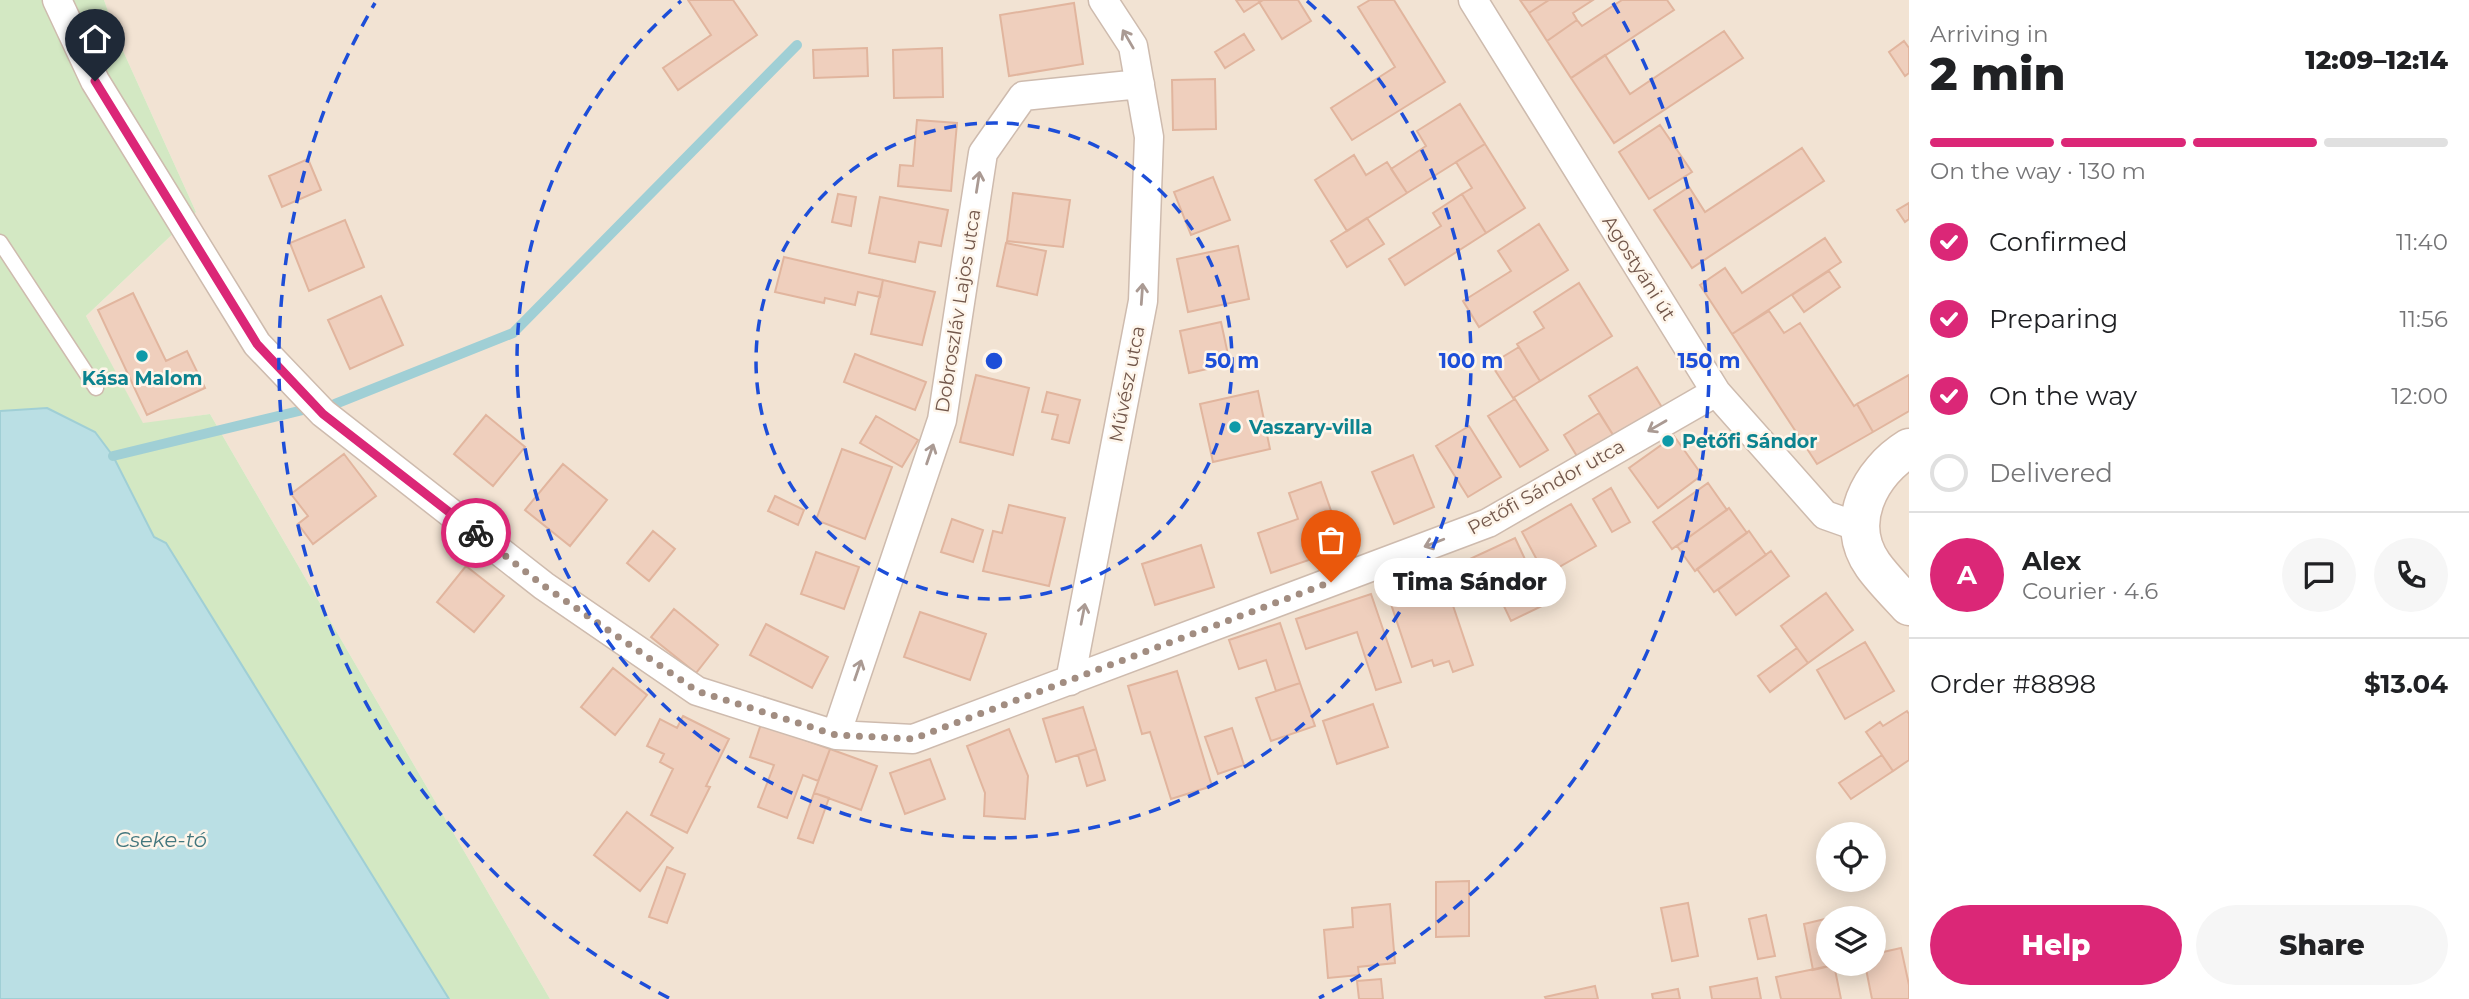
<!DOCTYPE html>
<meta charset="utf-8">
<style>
:root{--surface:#fff;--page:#f6f6f6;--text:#202124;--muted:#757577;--line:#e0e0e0;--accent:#db2777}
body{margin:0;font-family:Montserrat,sans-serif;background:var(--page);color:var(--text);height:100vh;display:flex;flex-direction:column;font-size:26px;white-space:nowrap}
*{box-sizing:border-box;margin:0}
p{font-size:23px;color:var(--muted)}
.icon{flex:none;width:38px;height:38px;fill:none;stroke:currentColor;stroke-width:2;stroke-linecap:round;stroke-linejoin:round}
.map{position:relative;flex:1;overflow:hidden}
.sheet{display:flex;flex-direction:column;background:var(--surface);width:560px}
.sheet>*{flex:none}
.tools{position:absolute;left:1816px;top:822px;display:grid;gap:14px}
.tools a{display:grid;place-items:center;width:70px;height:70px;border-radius:50%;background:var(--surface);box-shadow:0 4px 18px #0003;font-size:35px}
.pin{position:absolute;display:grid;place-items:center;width:60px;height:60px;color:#fff;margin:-72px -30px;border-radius:50% 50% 50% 0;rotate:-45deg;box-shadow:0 0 7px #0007}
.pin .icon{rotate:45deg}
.courier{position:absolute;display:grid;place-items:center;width:70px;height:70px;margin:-35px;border:5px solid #db2777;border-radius:50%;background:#fff;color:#222;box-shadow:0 2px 9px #0007}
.bubble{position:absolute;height:49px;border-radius:24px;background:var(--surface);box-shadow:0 4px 18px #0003;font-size:23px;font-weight:800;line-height:49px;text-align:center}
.summary em{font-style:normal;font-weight:800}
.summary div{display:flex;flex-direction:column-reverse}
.summary{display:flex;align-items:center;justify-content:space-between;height:119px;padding:0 21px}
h1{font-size:46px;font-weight:800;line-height:52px}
.bar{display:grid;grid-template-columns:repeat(4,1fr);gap:10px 7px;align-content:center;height:84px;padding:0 21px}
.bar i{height:9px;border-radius:5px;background:var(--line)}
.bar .current{background:var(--accent)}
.bar p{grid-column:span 4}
.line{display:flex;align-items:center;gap:18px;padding:0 21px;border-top:2px solid var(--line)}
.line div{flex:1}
.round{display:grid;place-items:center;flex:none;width:74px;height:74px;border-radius:37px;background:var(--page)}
ol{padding:0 21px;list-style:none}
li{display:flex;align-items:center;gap:21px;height:77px}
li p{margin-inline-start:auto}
li .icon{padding:7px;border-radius:50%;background:var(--accent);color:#fff;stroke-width:4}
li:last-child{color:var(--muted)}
li i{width:38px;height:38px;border:4px solid var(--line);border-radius:50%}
.primary-button{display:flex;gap:14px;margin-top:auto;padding:14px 21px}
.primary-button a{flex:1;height:80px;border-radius:42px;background:var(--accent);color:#fff;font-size:28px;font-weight:800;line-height:80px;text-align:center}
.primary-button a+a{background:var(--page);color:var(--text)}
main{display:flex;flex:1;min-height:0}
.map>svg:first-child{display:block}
</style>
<main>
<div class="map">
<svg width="1909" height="999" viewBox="0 0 1909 999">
<rect width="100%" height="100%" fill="#fbf1e4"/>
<!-- residential -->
<path fill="#f2e3d3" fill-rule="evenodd" d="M104,0H1909V999H550L210,414L143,424L86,316L196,212L119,42ZM1829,835H1874V880H1829ZM1829,919H1874V964H1829Z"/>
<!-- green -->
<path fill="#d3e8c3" d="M0,0H104L119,42L196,212L86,316L143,423L210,414L550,999H449L166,543L154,537L113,456L95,433L47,408L0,411Z"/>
<!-- water -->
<path fill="#badfe4" stroke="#a0cfd5" stroke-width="2" d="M47,408L95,432L113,456L154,537L166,543L449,999H0V411Z"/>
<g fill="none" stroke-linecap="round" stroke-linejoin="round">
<!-- stream -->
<path stroke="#a0cfd5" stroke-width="10" d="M335,404L513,333L797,45
M113,456L303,410"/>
</g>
<!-- building -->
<path fill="#efcfbd" stroke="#e1b59e" stroke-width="2" d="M688,0H733L757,35L678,90L663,68L711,35Z
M1236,0H1263L1244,12Z
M1263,0H1298L1311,21L1282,39L1259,2Z
M1370,0H1394L1445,82L1352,140L1331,108L1395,67L1358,7Z
M1520,0H1549L1529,13Z
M1549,0H1593L1573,13L1577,20L1547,41L1529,13Z
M1622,0H1667L1674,10L1571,78L1547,41L1577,20L1582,26Z
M1074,3L1083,64L1009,76L1000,15Z
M1724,31L1743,58L1614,143L1571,78L1605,55L1630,94Z
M1244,34L1254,50L1225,68L1215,52Z
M1904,41L1909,48V73L1905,76L1889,52Z
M867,48L868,76L814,78L813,50Z
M942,48L943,97L894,98L893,50Z
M1215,79L1216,129L1173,130L1172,80Z
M1460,104L1485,144L1407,193L1391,169L1426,146L1417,131Z
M917,120L957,123L951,191L898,186L900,165L913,166Z
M1660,125L1692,172L1649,199L1619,152Z
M1485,144L1525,208L1486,233L1462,194L1472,188L1456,162Z
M1802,148L1824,181L1692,268L1654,210L1689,187L1705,212Z
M1354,155L1366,175L1387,162L1407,193L1347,231L1315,180Z
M308,159L321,190L282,207L269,176Z
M1213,177L1230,220L1191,235L1174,192Z
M1013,193L1070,200L1063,247L1007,241Z
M838,194L856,197L851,226L832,222Z
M1462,194L1486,233L1405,285L1389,259L1441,226L1433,213Z
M880,197L948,210L941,246L919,242L915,262L869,253Z
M1909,203V219L1905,222L1897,210Z
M1367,218L1384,244L1347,267L1331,241Z
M345,220L364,267L309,291L290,243Z
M1539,224L1568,270L1479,327L1463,301L1511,271L1498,251Z
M1825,238L1841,262L1732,334L1700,285L1725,268L1742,293Z
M1006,243L1046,251L1037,295L997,286Z
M1238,246L1249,299L1188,312L1177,259Z
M784,257L883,280L880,297L858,292L855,305L825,298L824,303L775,292Z
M1829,271L1840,287L1804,312L1792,295Z
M883,280L935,292L922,345L871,334Z
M1579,283L1612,336L1540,381L1517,344L1544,328L1534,312Z
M133,293L166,361L187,351L205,388L147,415L98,310Z
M381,296L403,345L350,369L328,320Z
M1769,311L1784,333L1800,323L1854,406L1857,404L1873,432L1817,464L1732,334Z
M1221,322L1230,364L1189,373L1180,331Z
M1519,347L1540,381L1513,398L1491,364Z
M855,354L926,382L915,410L844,382Z
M1637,367L1663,409L1615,438L1589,396Z
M976,375L1029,388L1013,455L960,442Z
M1909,375V411L1873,432L1857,404Z
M1258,391L1270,449L1213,462L1200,404Z
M1047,392L1080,400L1069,443L1052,439L1058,415L1042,412Z
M1515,399L1548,450L1520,467L1488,416Z
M1599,413L1615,438L1580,461L1564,435Z
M486,415L525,447L493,486L454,454Z
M876,416L918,440L902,467L860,443Z
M1469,426L1501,477L1468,497L1436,446Z
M1674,436L1702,475L1658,508L1629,468Z
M842,449L892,467L865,539L816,520Z
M344,454L376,496L313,544L298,524L308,516L291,494Z
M1413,455L1434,507L1394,524L1372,472Z
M563,464L607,500L570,546L525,510Z
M1321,482L1344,548L1271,573L1258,533L1298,519L1289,493Z
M1708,483L1727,510L1672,549L1653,522Z
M1611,488L1630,522L1612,532L1593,499Z
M775,496L804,510L798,525L768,511Z
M1571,504L1596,546L1545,575L1522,532Z
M1009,505L1065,518L1049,586L983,571L993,531L1002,533Z
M1729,508L1747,533L1695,571L1677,546Z
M952,519L983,530L973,562L941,552Z
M653,531L675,549L649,581L627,563Z
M1749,531L1766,555L1714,592L1697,569Z
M1515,538L1546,604L1511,621L1492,581L1471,591L1459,564Z
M1201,545L1214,587L1155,605L1142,564Z
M1771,551L1789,576L1736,615L1718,590Z
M816,552L859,567L844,609L801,594Z
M466,566L504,596L474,632L437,602Z
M1444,579L1473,665L1453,672L1449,661L1434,666L1432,660L1412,667L1389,598Z
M1826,593L1853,630L1808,663L1781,626Z
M1371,594L1401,682L1376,690L1357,632L1306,649L1296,619Z
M674,609L718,645L696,673L651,637Z
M920,612L986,634L970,680L904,657Z
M1280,623L1300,683L1276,691L1266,660L1239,669L1229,640Z
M766,624L828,657L812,688L750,655Z
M1865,642L1894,691L1845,719L1817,670Z
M1797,648L1808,663L1770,692L1758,676Z
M613,668L647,695L615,735L581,707Z
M1177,671L1212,786L1171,799L1150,732L1142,734L1128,686Z
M1300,683L1315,726L1271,741L1256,698Z
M1373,704L1388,747L1337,764L1323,721Z
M1083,707L1096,749L1056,762L1043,719Z
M1907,711L1909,714V760L1893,771L1866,732L1880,722L1883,726Z
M683,716L729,739L706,786L710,787L687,833L651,815L673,769L660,762L664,754L647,746L660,719L677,728Z
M761,724L830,749L818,781L803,775L787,818L758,807L774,765L750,757Z
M1232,728L1244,765L1218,774L1205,737Z
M1009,729L1028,776L1025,819L984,816L985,793L967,746Z
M830,749L877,766L861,810L814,793Z
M1096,749L1105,780L1087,786L1078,755Z
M1882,755L1893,771L1851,799L1839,783Z
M930,759L945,799L905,814L890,773Z
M814,793L829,798L813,843L798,838Z
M627,812L673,848L640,891L594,855Z
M667,867L685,874L667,923L649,917Z
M1469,881V936L1436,937V882Z
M1688,903L1698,956L1672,961L1661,908Z
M1390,904L1395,963L1358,967L1359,975L1328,978L1324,930L1353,927L1352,908Z
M1766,915L1775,956L1758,959L1749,919Z
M1825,919L1829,938V964L1834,965L1813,970L1804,924Z
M1901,948L1909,985V999H1872L1865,964H1874V954Z
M1834,965L1841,999H1781L1776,977Z
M1757,978L1761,999H1712L1710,987Z
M1381,979L1383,999H1359L1357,981Z
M1595,986L1598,999H1546L1545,997Z
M1678,989L1680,999H1653L1652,994Z"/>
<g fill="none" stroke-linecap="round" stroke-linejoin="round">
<!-- lane casing -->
<g stroke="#cebbae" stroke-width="17">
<path id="lane" d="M0,242L96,388"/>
</g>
<!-- street casing -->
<g stroke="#cebbae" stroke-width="31">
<path id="street" d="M57,0L95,81L257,344L323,413L544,586L697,691L836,735L913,739L1488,523L1716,392
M1473,0L1716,392L1825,515L1859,527
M1070,681L1143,301L1149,137L1133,46L1103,0
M836,735L942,420L983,153L1023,96L1140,84"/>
</g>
<!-- secondary casing -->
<g stroke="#d1baab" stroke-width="41">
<path id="secondary" d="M1909,448C1870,472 1843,523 1873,565C1883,579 1897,593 1909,606"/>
</g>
<!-- lane -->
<use href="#lane" stroke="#fff" stroke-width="14"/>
<!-- street -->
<use href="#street" stroke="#fff" stroke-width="28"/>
<!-- secondary -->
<use href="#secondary" stroke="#fff" stroke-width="38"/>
</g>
<!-- one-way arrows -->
<defs><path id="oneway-shaft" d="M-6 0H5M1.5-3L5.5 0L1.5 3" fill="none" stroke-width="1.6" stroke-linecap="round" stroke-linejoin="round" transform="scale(1.75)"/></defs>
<g stroke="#aa9a93">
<use href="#oneway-shaft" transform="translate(1128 39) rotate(-120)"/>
<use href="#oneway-shaft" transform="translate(978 182) rotate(-81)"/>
<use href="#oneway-shaft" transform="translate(1142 294) rotate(-86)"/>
<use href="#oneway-shaft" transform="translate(1657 426) rotate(150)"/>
<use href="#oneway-shaft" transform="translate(930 454) rotate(-71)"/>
<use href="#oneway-shaft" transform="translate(1434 543) rotate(159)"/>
<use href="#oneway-shaft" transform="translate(1083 614) rotate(-79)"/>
<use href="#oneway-shaft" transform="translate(858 670) rotate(-71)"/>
</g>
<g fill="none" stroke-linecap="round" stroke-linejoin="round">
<!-- done -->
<path stroke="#a28d81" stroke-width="7" stroke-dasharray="0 12.6" d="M476,533L544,586L697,691L836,735L913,739L1331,582"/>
<!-- route -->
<path stroke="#db2777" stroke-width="9" d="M95,81L257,344L323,414L476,533"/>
</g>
<!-- distance rings -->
<g fill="none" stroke="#1d4ed8" stroke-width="3.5" stroke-dasharray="12 9">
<circle cx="994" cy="361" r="238"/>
<path d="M1307 1A477 477 0 1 1 681 1"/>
<path d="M669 998A715 715 0 0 1 375 3M1613 3A715 715 0 0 1 1319 998"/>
</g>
<!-- markers -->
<g fill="#0f9aa8" stroke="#fef5ea" stroke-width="2.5">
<circle cx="142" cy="356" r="7"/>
<circle cx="1235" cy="427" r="7"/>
<circle cx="1668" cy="441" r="7"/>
</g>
<g text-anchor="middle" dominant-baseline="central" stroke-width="5" stroke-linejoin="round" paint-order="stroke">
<!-- street labels -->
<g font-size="19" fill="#72574b" stroke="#fef5ea">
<text transform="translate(1639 268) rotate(58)">Agostyáni út</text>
<text transform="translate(958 311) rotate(-81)">Dobroszláv Lajos utca</text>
<text transform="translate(1127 384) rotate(-79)">Művész utca</text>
<text transform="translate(1546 487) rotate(-29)">Petőfi Sándor utca</text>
</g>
<!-- culture labels -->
<g font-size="19" font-weight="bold" fill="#0d838f" stroke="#fef5ea" text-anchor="start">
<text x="142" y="378" text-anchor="middle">Kása Malom</text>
<text x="1249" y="427">Vaszary-villa</text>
<text x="1682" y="441">Petőfi Sándor</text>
</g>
<!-- water labels -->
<g font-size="21" font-style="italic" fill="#43777e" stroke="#fef5ea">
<text x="161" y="839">Cseke-tó</text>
</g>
</g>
<circle cx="994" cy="361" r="10" fill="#1d4ed8" stroke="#fef5ea" stroke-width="3.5"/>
<g font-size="21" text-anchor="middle" font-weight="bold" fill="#1d4ed8" stroke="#fef5ea" stroke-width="5" stroke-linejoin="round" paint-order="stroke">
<text x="1232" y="368">50 m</text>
<text x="1471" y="368">100 m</text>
<text x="1709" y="368">150 m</text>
</g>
</svg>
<div class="tools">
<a><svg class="icon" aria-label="locate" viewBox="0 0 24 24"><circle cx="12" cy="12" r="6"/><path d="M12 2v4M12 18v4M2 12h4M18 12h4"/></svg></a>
<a><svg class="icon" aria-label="layers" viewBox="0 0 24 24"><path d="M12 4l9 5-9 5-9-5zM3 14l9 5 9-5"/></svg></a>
</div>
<div class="pin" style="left:1331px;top:582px;background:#ea580c"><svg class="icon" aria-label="bag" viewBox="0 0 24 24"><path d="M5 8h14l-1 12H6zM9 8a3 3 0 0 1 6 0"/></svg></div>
<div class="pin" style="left:95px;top:81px;background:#1f2937"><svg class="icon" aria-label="home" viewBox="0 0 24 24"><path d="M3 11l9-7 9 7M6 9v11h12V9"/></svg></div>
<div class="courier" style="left:476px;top:533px"><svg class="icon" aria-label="bike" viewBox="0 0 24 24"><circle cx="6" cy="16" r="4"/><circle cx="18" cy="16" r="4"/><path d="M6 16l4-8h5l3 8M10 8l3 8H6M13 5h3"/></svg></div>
<div class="bubble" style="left:1374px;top:558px;width:192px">Tima Sándor</div>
</div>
<section class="sheet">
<div class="summary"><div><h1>2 min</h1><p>Arriving in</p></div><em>12:09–12:14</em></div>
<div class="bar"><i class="current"></i><i class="current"></i><i class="current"></i><i></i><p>On the way · 130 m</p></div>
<ol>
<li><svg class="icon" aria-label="check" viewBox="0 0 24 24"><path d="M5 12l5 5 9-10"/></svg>Confirmed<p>11:40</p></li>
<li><svg class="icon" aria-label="check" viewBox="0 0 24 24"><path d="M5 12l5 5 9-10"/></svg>Preparing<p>11:56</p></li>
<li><svg class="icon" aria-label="check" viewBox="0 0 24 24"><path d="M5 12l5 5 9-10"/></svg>On the way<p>12:00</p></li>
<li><i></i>Delivered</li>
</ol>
<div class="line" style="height:126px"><b class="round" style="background:var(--accent);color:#fff">A</b><div><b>Alex</b><p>Courier · 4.6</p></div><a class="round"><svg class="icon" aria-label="chat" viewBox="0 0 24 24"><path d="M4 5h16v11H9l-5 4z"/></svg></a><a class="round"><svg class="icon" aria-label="phone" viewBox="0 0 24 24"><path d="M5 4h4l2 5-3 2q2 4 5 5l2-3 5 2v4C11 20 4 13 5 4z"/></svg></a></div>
<div class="line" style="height:91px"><div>Order #8898</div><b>$13.04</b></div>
<div class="primary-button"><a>Help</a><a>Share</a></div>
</section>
</main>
